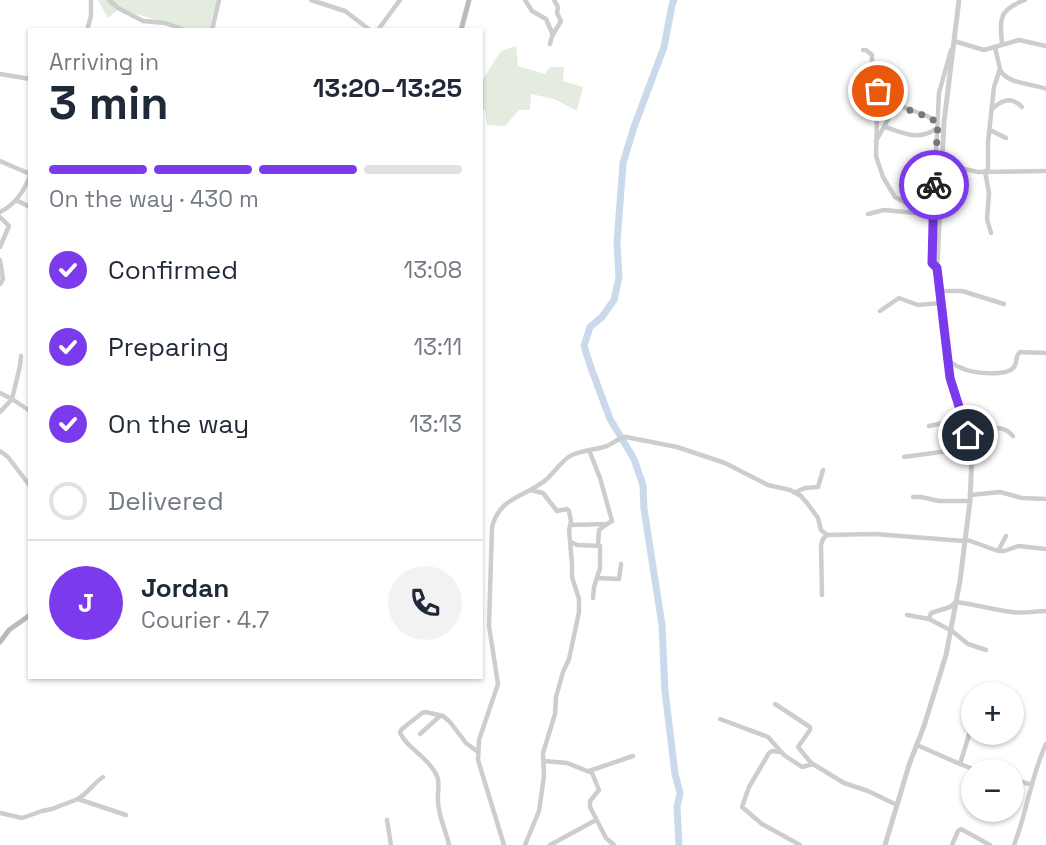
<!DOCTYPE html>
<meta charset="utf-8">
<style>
:root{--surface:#fff;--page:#f2f2f3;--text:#1f2937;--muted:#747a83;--line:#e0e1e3;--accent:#7c3aed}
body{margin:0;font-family:"Space Grotesk",sans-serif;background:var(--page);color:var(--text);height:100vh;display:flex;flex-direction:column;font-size:26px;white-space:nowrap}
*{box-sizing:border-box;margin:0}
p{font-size:23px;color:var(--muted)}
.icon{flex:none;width:38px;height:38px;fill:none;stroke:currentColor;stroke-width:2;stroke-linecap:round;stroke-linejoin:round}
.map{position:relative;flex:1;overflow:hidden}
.side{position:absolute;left:28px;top:28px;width:455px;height:651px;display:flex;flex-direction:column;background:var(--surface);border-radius:0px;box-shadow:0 2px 5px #0004}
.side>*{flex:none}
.buttons{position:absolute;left:961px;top:682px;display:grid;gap:14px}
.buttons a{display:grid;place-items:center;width:63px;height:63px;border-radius:50%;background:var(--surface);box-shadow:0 2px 5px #0004;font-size:35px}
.pin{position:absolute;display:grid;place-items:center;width:60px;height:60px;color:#fff;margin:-30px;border:4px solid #fff;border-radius:50%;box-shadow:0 2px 7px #0007}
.courier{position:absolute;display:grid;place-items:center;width:70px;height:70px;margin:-35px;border:5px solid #7c3aed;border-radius:50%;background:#fff;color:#222;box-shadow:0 2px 9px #0007}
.headline em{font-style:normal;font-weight:800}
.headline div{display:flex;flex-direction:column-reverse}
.headline{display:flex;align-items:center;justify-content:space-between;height:119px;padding:0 21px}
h1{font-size:46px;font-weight:800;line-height:52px}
.bar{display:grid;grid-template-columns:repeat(4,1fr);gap:10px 7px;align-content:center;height:84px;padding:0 21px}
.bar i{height:9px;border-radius:5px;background:var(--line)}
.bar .current{background:var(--accent)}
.bar p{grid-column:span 4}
.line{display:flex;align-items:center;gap:18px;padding:0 21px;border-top:2px solid var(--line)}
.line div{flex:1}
.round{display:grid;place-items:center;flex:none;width:74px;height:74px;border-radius:37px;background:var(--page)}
ol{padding:0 21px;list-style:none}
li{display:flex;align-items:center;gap:21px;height:77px}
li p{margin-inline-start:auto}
li .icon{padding:7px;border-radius:50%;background:var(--accent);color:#fff;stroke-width:4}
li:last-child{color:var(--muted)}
li i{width:38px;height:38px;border:4px solid var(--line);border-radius:50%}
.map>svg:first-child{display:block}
</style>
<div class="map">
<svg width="1046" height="845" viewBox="0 0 1046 845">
<rect width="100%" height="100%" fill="#fff"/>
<!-- green -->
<path fill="#e3ecde" d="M98,0H218L212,17L210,30H185L177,26L119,9L108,18Z
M516,46L518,66L545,74L550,67H564L563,81L583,87L577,111L554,99L531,94L530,110H519L505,126L487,125L485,110L481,108V82L501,51Z"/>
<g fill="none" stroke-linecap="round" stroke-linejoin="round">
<!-- river -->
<path stroke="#cbd9ec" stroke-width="7" d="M674,0L672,5L664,47L634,127L623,163L617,243L619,277L614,300L602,317L590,327L584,346L590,365L610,419L634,459L643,485L644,509L662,625L665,691L675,774L680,793L677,807L679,845"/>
<!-- minor -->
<path stroke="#cdcdcd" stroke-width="4.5" d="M109,0L118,8L143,21L165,23L185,30
M311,0L345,11L370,30
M525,0L532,11L546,19L553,35
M87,30L91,16V0
M212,30L219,0
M378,30L400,0
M954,41L984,50L1019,40L1046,46
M550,44L552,36L561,21L557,13L558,7L554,0
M1002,44C1000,19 998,10 1025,0
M863,50H866L872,55V83L877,117L876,156L883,177L895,197L927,214L932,220
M1000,70C1009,85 1031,83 1046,89
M0,74L30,79
M874,85L884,98L890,102L927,116L937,122
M992,109C1002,100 1011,96 1022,107
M885,127C904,133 917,141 936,129
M990,130L1006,138
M876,141L896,105
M0,161L30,174
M942,164L978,172L1046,171
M985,171L989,193L987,219L991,233
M988,171V142L994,87L1000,69L995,47
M16,200L30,207
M0,212C15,205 24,191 30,176
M868,214L884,210L926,214
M0,217L9,226L0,247
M0,260L3,279L0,284
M937,268L932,263V257L934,200L933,168L936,153L939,93L951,50L953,48
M940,291H962L1004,304
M880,311L899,298L918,305L941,303
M949,361C953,364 958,367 964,369C973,373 1007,377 1014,367C1018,362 1014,358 1020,352L1046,353
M0,393L12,399L30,411
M0,412L12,399L20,366L21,356
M929,426L962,419
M968,435C987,437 997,418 1013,436
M0,451L8,457L30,486
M904,457L970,448
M796,492L805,488L818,487L823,470
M970,495L1000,492L1022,498L1046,499
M913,497H921L939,501H970
M570,525L607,524L612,521L600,478L589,450
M965,539L998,551H1004L1018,546L1046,549
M571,542L577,545L600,546V568L594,587L593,598
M598,545L599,530L606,525
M998,551L1006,536
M597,578L619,579L621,564
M822,595L821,545L823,539L827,535
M907,615L929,619L952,631L968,644L986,650
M929,619L931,613L950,607L956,602C975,604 993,610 1012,612C1024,614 1034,611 1046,611
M775,704L810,727V730L798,747L812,764
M720,719L768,737L784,755L802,767L813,764L844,783L868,791L897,805
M420,734L440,716
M917,745L960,764L981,772
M780,752L772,751L769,753L749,787L742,807L762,824L800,845
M544,761L567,763L592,773L599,790L590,801V807L606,838L614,845
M960,764L973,722
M589,771L633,756
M1012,779L1032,785
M79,798C88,793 94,783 103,777
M0,813L22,818L42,811L52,809L78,799L126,815
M387,820L391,845
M449,845C446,830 438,816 438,801C437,792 441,782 436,774C428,757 404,746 400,732L402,729L422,713L426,712L443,716L450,722L466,743L478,752
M504,845L478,760L479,740L498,684L489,626L492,527C500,496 526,497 547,479C555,471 561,462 570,456C581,450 595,450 607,446C614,443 618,438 626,437L677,447L725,463L768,485L790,490L801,496L807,503L818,518L821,530L827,535L875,534L964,541
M525,845L539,811L544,776L543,753L555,714L556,697L563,672L569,659L579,612V599L572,577V564L569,530L571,521L569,511L567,509L557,511L543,493L530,490
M550,845L596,820
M952,845L958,831L961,829L990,845
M1014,845C1027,812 1031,776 1046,744"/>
<!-- tertiary -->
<path stroke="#cdcdcd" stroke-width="5" d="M885,845L909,765L924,726L946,655L960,581L970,501L972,454L965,426L950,378L946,338L937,268L944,122L959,0"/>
<!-- secondary -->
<path stroke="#bababa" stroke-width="5" d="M461,30L469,0
M0,642L9,630L30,615"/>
</g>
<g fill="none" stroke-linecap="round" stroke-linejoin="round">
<!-- done -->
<path stroke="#787878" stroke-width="7" stroke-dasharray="0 12.6" d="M878,91C892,109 919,110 938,123L936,153L933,168L934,185"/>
<!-- route -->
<path stroke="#7c3aed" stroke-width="9" d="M934,185L932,263L937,268L950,378L968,435"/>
</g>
</svg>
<div class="buttons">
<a>+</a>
<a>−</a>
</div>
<div class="pin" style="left:878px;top:91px;background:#ea580c"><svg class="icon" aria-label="bag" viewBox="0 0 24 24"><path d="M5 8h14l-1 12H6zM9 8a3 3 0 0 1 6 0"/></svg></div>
<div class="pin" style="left:968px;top:435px;background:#1f2937"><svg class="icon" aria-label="home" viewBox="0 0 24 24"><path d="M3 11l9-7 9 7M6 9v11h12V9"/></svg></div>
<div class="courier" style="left:934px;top:185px"><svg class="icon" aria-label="bike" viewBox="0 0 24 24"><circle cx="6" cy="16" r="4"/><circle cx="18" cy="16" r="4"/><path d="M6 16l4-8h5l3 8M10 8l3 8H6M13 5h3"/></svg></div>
<section class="side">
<div class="headline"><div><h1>3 min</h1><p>Arriving in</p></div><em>13:20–13:25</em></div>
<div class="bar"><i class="current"></i><i class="current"></i><i class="current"></i><i></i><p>On the way · 430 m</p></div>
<ol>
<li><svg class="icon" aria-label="check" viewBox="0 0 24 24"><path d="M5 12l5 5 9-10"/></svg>Confirmed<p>13:08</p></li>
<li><svg class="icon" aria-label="check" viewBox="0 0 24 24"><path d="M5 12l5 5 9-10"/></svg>Preparing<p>13:11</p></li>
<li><svg class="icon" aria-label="check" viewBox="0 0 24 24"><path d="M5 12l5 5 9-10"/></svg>On the way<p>13:13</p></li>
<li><i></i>Delivered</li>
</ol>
<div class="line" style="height:126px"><b class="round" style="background:var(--accent);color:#fff">J</b><div><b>Jordan</b><p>Courier · 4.7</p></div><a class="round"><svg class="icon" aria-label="phone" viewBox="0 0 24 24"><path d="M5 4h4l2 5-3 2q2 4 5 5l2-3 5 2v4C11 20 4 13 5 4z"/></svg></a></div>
</section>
</div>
